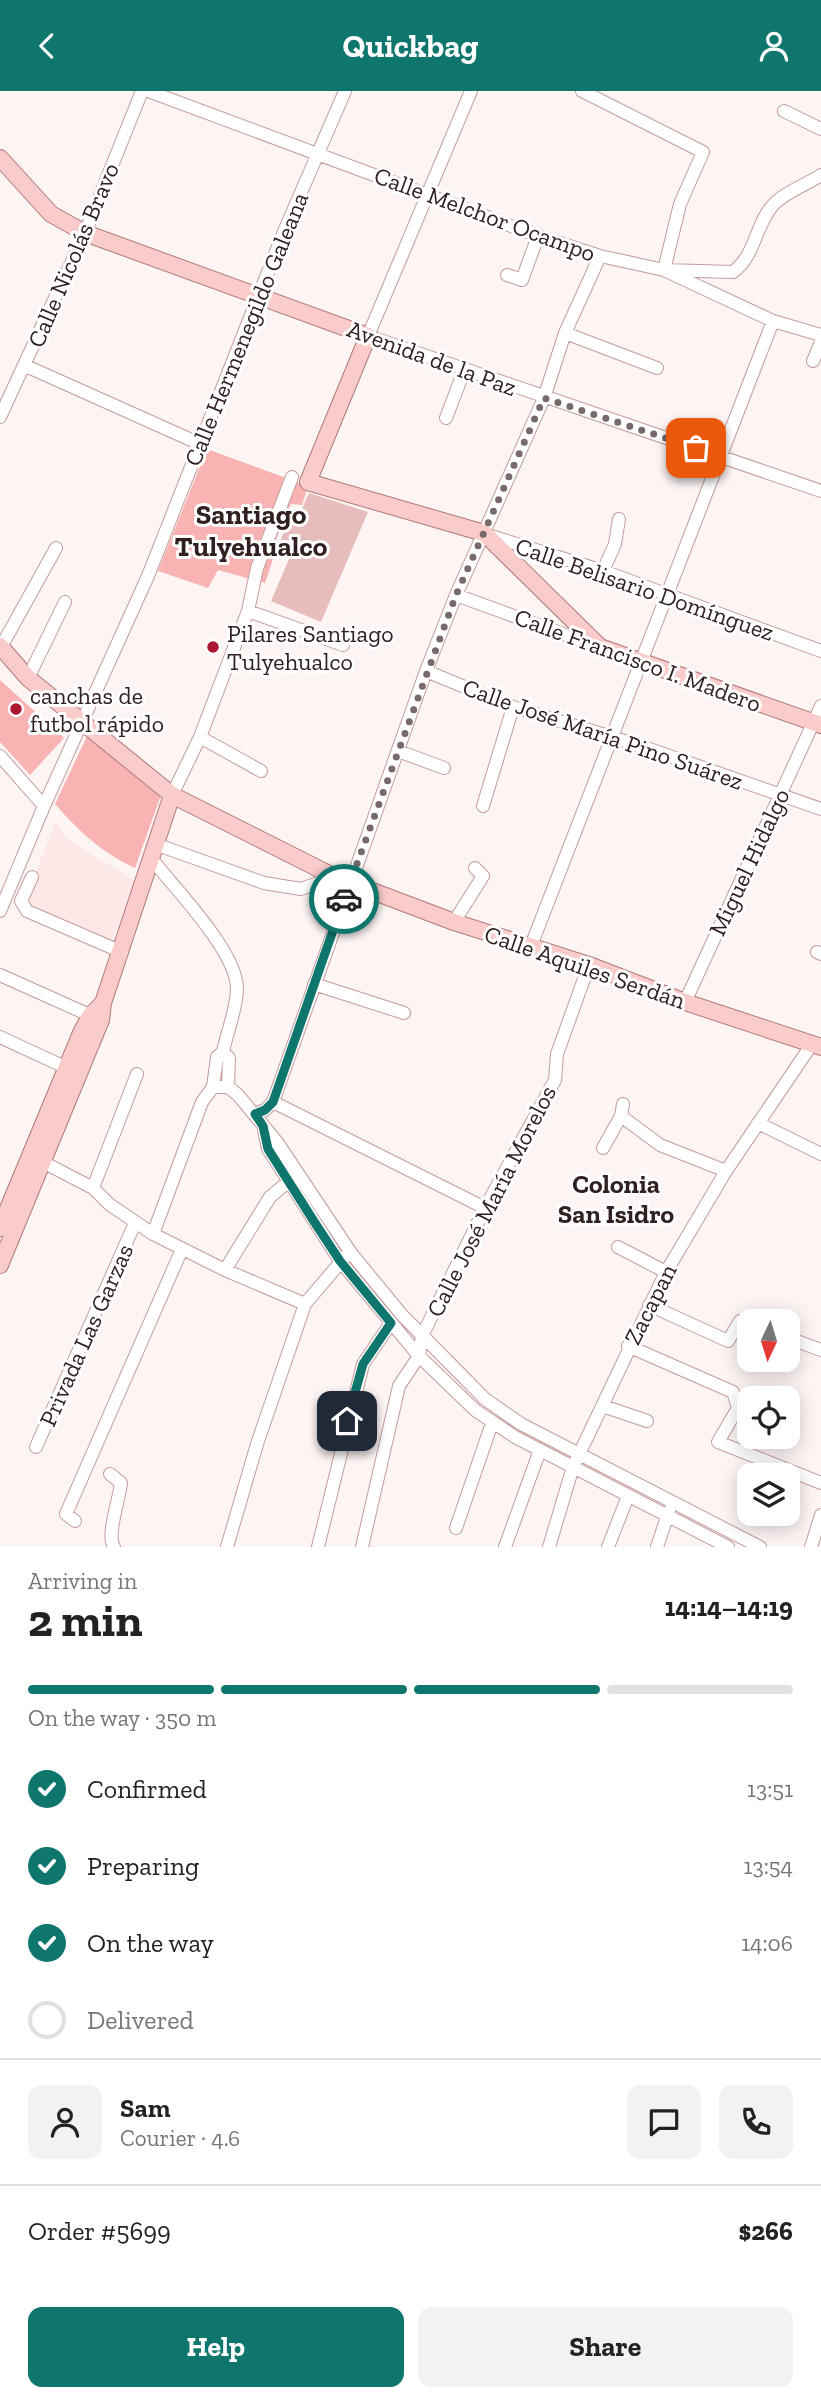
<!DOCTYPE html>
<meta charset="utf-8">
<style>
:root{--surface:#fff;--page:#f2f2f2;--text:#222;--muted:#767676;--line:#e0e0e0;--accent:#0f766e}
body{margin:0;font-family:"Zilla Slab",serif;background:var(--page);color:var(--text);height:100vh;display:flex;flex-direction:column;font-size:26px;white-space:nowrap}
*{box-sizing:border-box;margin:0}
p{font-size:23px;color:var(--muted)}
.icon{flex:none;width:38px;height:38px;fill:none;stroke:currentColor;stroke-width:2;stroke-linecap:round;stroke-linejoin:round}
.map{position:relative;height:1456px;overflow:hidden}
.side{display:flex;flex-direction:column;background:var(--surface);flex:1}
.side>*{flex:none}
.needle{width:46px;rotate:184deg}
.controls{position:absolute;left:737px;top:1218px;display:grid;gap:14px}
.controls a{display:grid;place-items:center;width:63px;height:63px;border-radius:14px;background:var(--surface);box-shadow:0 4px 18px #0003;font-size:35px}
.pin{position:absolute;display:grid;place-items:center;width:60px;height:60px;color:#fff;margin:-30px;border-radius:14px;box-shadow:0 4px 10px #0006}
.courier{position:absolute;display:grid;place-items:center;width:70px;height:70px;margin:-35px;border:5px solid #0f766e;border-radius:50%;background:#fff;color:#222;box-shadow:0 2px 9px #0007}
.overview em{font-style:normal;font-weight:800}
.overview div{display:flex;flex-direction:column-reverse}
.overview{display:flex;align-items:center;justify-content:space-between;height:119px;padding:0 28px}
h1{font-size:46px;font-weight:800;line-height:52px}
.bar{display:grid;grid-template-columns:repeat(4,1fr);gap:10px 7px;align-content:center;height:84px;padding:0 28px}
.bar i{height:9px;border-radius:5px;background:var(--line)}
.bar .active{background:var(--accent)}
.bar p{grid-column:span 4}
.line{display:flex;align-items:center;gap:18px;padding:0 28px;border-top:2px solid var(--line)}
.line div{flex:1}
.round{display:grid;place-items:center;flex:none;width:74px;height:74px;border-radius:14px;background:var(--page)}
ol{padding:0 28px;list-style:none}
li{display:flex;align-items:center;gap:21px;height:77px}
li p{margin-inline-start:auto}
li .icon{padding:7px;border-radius:50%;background:var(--accent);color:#fff;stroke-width:4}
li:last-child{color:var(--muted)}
li i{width:38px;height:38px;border:4px solid var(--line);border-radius:50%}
.primary-button{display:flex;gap:14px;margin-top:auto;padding:14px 28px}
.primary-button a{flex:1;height:80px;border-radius:14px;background:var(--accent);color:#fff;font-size:28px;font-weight:800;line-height:80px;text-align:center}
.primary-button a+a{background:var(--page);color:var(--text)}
header{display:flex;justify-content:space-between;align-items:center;height:91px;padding:0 28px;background:var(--accent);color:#fff;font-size:32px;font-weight:800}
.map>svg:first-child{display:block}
</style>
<header><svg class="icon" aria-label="back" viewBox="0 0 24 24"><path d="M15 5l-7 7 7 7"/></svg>Quickbag<svg class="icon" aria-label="person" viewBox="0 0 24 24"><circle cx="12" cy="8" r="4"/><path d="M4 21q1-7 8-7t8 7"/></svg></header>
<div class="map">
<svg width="821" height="1456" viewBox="0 0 821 1456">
<rect width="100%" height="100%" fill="#fdf4f4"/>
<!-- built -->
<path fill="#fde8e8" d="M56,730L66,747L140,793L110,851L23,812Z"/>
<!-- green -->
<path fill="#f8b3b2" d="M207,358L308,395L302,414L291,413L271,460L274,465L265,492L218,479L208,497L158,480Z
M0,589L64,647L30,684L0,651Z
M90,639L162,701L135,777C102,762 79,740 55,713Z"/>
<!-- building -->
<path fill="#e6bdbc" d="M309,402L368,421L321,531L271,510L289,468L275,462L294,419L300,422Z"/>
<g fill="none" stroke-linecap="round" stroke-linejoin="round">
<!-- minor casing -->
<g stroke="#c49c9b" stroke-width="14">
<path id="minor" d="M148,0L538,145L600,165L664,179L773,230L821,244
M471,0L368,245L821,400
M582,0L703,61L680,113L664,179L733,181C756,164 755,134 773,114C785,101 806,94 821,84
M784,20L821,38
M507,184L522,189L538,145
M565,242L657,277
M813,270L821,251
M26,275L198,352
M0,326L85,142L142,0
M446,327L464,280
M488,444L603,480L821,560
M603,480L615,453L619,428
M456,504L596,555
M248,520L343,554
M1,556L56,457
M426,580L513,616L638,654L821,718
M28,587L65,511
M200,646L261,680
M398,660L444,677
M0,665L44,715
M172,704L200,646L248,520L257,477L292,386
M483,715L513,616
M155,753L264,792L301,798L335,786
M151,767C174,797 236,859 237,897C237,918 227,940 223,961L217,966L213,996
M32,786L21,810L27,820L122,861
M0,820L44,715L148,485L283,143L345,0
M454,831L483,785L475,777
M531,855L773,230
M817,861L821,863
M0,884L96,927
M314,893L404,922
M685,911L821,615
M0,946L67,977
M223,961L229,967L228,996
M213,996H228L238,1004L277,1051L351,1162L402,1224L485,1308L521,1333L760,1456
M273,1011L485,1117
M255,1023L265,1019L273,1011L426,580L456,504L544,307L565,242L600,165
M621,1025L660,1054L726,1080
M758,1032L821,1063
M264,1039L268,1058L340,1170L419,1265L475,1319L515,1346L728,1456
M603,1057L621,1025L623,1013
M37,1068L93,1097L109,1113L153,1143L225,1179L305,1213
M93,1097L137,983
M153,1143L202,1011L213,996
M618,1156L666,1181
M225,1179L270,1106L289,1090
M649,1214L728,1250L740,1230L749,1233
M788,1247L821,1259
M628,1255L733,1301L738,1317L718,1351L821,1392
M603,1315L647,1330
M36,1356L135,1132
M110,1383L121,1392C119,1410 106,1445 114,1456
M75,1430L66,1423L182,1158
M456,1437L492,1332
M227,1456L257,1353L305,1213L345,1166
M318,1456L363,1273L391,1232
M362,1456L399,1295L419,1265L422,1245L485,1117L555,989L557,963L589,874
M505,1456L540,1359
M549,1456L573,1376L666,1181L726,1080L812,953
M608,1456L628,1405
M657,1456L669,1420
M811,1456L821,1424"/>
</g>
<!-- major casing -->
<g stroke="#b07a79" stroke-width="18">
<path id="major" d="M0,67L51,123L85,142L368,245L308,391L484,442L600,556L821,634
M0,555L28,587L172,704L335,786L454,831L589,874L685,911L821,956
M0,1137L81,942L90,925L103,912
M0,1174L101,929L103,912L172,704"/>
</g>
<!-- minor -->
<use href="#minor" stroke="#fff" stroke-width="12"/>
<!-- major -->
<use href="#major" stroke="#f9cccb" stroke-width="16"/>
</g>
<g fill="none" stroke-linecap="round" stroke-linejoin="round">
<!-- done -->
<path stroke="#786a6a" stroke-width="7" stroke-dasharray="0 12.6" d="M344,808L456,504L544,307L696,357"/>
<!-- route -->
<path stroke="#0f766e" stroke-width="9" d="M344,808L273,1011L265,1019L255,1023L263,1035L268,1058L315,1132L340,1170L391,1232L363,1273L347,1330"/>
</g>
<!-- markers -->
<g fill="#ac1731" stroke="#fff" stroke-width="2.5">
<circle cx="213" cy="556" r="7"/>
<circle cx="16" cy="618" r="7"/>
</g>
<g text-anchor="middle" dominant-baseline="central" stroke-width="6" stroke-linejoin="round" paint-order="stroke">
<!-- street labels -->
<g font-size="24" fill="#302020" stroke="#fff">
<text transform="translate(485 123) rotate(20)">Calle Melchor Ocampo</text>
<text transform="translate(73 164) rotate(-67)">Calle Nicolás Bravo</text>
<text transform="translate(246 238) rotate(-68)">Calle Hermenegildo Galeana</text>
<text transform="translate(432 267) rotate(20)">Avenida de la Paz</text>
<text transform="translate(645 498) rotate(19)">Calle Belisario Domínguez</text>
<text transform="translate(638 569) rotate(20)">Calle Francisco I. Madero</text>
<text transform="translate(603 643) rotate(19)">Calle José María Pino Suárez</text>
<text transform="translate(749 771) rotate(-65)">Miguel Hidalgo</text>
<text transform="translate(585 876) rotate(19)">Calle Aquiles Serdán</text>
<text transform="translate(491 1110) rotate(-63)">Calle José María Morelos</text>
<text transform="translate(650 1213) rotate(-63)">Zacapan</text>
<text transform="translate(86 1244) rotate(-66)">Privada Las Garzas</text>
</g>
<!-- poi labels -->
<g font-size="24" fill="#302020" stroke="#fff" text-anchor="start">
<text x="227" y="542">Pilares Santiago<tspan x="227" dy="28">Tulyehualco</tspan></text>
<text x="30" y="604">canchas de<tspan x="30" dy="28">futbol rápido</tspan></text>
</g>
<!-- neighbourhood labels -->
<g font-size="26" font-weight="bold" fill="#302020" stroke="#fff">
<text x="616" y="1093">Colonia<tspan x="616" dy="30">San Isidro</tspan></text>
</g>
<!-- quarter labels -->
<g font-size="28" font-weight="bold" fill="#302020" stroke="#fff">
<text x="251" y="423">Santiago<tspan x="251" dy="32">Tulyehualco</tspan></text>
</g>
</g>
</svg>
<div class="controls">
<a><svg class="needle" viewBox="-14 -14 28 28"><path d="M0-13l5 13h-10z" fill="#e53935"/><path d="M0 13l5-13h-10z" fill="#767676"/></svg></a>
<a><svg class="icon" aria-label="locate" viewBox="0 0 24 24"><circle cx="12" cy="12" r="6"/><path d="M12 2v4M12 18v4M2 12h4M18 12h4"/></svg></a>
<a><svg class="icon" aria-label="layers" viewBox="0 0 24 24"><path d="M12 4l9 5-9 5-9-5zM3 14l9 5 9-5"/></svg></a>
</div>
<div class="pin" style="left:696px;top:357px;background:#ea580c"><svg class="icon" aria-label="bag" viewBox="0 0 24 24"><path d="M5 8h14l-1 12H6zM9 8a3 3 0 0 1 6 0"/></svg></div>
<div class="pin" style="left:347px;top:1330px;background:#1f2937"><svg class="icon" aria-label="home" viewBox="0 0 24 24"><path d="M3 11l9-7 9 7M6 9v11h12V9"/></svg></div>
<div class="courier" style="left:344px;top:808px"><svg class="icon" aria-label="car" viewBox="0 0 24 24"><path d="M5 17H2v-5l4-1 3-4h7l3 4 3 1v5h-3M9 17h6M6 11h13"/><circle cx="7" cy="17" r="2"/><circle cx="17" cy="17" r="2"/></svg></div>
</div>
<section class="side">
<div class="overview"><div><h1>2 min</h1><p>Arriving in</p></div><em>14:14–14:19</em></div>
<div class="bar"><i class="active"></i><i class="active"></i><i class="active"></i><i></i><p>On the way · 350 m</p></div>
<ol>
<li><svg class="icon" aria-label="check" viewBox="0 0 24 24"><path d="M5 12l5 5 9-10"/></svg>Confirmed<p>13:51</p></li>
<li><svg class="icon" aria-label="check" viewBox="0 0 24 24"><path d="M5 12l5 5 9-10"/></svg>Preparing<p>13:54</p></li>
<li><svg class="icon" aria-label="check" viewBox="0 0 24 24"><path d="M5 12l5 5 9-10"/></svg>On the way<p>14:06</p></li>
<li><i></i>Delivered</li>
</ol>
<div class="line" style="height:126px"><a class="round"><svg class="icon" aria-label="person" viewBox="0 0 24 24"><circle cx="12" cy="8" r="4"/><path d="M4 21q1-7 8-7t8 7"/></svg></a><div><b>Sam</b><p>Courier · 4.6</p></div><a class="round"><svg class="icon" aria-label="chat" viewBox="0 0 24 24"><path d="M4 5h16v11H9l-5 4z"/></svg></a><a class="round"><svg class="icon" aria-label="phone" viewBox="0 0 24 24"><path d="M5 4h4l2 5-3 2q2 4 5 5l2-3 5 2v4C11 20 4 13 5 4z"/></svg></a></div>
<div class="line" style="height:91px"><div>Order #5699</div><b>$266</b></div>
<div class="primary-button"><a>Help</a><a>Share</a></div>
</section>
